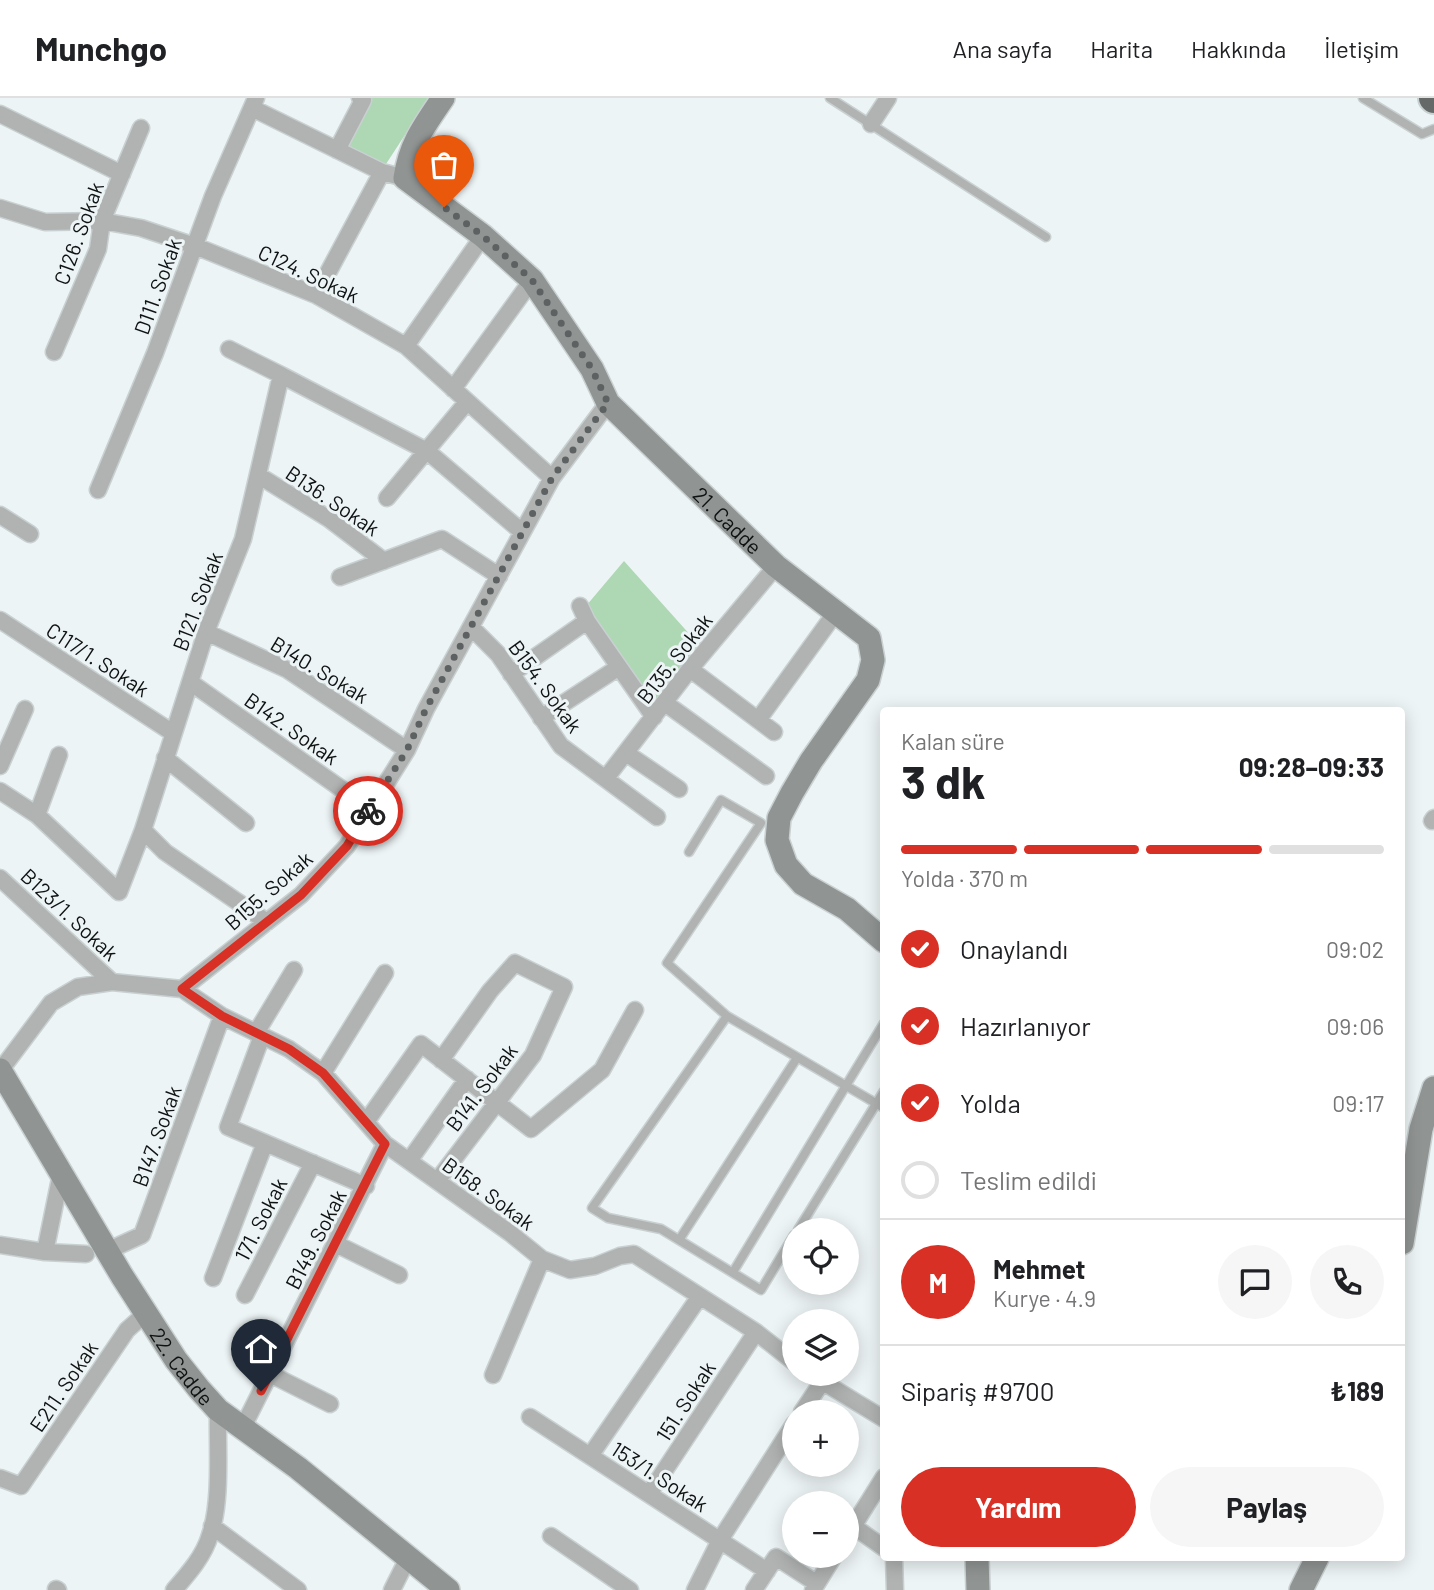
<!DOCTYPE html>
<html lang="tr">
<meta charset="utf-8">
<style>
:root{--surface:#fff;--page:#f6f6f6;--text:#202124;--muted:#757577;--line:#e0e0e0;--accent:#d93025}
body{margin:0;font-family:Barlow,sans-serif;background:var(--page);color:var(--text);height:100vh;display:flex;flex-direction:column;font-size:26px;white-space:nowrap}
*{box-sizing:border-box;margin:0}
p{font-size:23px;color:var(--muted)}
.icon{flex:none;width:38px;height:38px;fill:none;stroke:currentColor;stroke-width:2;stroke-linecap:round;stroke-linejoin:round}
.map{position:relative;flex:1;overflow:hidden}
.side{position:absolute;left:880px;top:609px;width:525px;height:854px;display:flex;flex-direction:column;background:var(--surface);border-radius:7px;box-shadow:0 4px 18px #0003}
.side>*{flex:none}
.fabs{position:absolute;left:782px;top:1120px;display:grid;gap:14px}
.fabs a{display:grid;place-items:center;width:77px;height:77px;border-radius:50%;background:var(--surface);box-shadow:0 4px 18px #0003;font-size:35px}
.pin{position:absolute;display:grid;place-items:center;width:60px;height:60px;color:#fff;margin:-72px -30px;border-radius:50% 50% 50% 0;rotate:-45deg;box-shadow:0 0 7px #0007}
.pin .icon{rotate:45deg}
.courier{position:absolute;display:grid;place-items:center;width:70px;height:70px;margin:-35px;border:5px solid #d93025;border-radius:50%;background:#fff;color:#222;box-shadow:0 2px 9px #0007}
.summary em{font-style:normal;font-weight:700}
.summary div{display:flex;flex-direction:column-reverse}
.summary{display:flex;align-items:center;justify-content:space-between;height:119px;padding:0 21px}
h1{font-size:46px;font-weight:700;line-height:52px}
.bar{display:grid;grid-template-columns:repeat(4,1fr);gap:10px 7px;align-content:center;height:84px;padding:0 21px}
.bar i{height:9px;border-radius:5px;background:var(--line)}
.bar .selected{background:var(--accent)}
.bar p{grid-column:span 4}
.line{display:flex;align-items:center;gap:18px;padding:0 21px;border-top:2px solid var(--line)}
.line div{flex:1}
.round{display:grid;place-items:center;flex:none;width:74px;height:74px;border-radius:37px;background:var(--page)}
ol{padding:0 21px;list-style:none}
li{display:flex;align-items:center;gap:21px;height:77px}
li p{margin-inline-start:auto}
li .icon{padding:7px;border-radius:50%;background:var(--accent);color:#fff;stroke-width:4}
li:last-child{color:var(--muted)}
li i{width:38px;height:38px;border:4px solid var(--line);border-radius:50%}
.button{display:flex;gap:14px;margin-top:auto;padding:14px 21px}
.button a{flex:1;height:80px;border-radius:42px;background:var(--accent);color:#fff;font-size:28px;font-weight:700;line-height:80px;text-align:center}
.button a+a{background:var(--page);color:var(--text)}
header{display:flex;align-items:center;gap:42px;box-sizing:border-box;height:98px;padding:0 35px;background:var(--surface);border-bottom:2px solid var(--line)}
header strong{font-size:33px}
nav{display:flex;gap:38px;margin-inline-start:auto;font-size:24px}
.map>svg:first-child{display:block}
</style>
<header>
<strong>Munchgo</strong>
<nav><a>Ana sayfa</a><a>Harita</a><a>Hakkında</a><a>İletişim</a></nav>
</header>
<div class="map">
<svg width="1434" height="1492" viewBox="0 0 1434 1492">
<rect width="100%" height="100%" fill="#edf4f5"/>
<!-- green -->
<path fill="#aed7b4" d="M372,0H429L386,66H383L346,47Z
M624,463L701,549L653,607L586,508Z"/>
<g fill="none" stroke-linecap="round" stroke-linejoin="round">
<!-- lane casing -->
<g stroke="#c9d0d1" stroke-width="11">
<path id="lane" d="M830,0L1046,139
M1363,0L1422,36L1434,31
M689,754L721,702L761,725L667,865L727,918L884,1010
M727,918L592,1110L608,1120L661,1131L761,1192L794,1137
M798,1132L884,993
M679,1142L797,960
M733,1174L884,925"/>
</g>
<!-- street casing -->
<g stroke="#c9d0d1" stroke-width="19">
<path id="street" d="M252,10L382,74L405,80
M0,16L122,76
M871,26L888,0
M337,52L363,2L360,0
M0,110L45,124L102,123L141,130L195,148L316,197L406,248L552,380
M316,197L382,74
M406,248L483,138
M54,254L98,151L102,123L141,30
M281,277L427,353L521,433
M453,291L532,182
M258,377L329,421L384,463
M98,392L155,255L213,98L256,0
M387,400L467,304
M0,417L30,436
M340,479L442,441L499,478
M580,508L587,523L654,619
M0,522L173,635
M471,529L498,556L561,648L657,719
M206,534L288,572L407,652
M690,571L774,634
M511,576L587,523
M190,584L370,711
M665,605L766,678
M541,620L619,569
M758,622L836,514
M626,655L679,691
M165,660L246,725
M0,668L25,611
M606,680L690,571L776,468
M0,693L37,717L119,794L143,732L206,534L243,441L281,277L229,251
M37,717L59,657
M1432,723L1434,720
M143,732L165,754L267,824
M0,780L112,884
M182,891L222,918L289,951L323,975L385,1046L510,1135L542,1161L570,1172L595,1168L620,1158L634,1156L756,1234L794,1264
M256,935L294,872
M262,938L228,1029L366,1088
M0,973L51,905L78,889L112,884L182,891L301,797L347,748L407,652L426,611L552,380L608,305
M323,975L385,875
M366,1024L421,946L531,1031L602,972L635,912
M409,1063L467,981
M437,1083L533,957L564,889L515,865L490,893L441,962
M336,1146L399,1177
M0,1147L45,1154L61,1076
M107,1153L142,1137L222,918
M45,1154L86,1156
M213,1180L265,1045
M245,1197L313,1065
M270,1276L330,1306
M810,1276L884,1321
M493,1277L542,1161
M802,1314L822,1284
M530,1319L767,1473
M243,1329L385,1046
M590,1358L700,1198
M0,1380L21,1388L127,1232L146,1215
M649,1396L756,1234
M212,1428L298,1492
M853,1428L884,1450
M551,1438L630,1492
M847,1438L884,1379
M894,1460L895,1492
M56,1491L58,1492
M174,1492C188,1476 204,1458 210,1437C222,1403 217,1348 218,1312
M392,1492L408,1460
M695,1492L720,1442L794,1326
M754,1492L776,1459L816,1485
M813,1492L834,1458"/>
</g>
<!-- secondary casing -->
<g stroke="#c9d0d1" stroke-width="26">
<g id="secondary">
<path id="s1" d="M443,0C424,28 410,46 405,80L483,138L532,182L592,271L608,305L776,468L869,540L873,562L868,582L811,663L792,695L779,720L777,742L786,767L803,786L847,811L884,843"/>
<path id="s2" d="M0,972L122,1178L176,1262L199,1291L218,1312L298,1370L448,1492"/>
<path d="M1402,1145L1421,1031L1434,990"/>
<path d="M977,1460L978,1492"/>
<path d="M1301,1492L1317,1460"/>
</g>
</g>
<!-- highway casing -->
<g stroke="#c9d0d1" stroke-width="32">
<path id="highway" d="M1433,0L1434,1"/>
</g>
<!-- lane -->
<use href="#lane" stroke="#b0b3b2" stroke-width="8"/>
<!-- street -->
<use href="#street" stroke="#b0b3b2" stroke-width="16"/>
<!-- secondary -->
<use href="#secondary" stroke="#909493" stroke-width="23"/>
<!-- highway -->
<use href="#highway" stroke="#656a69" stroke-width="28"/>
</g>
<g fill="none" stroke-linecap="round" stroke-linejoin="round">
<!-- done -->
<path stroke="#5d6161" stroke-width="7" stroke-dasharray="0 12.6" d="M368,713L407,652L426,611L552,380L608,305L592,271L532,182L483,138L444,109"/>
<!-- route -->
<path stroke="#d93025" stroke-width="9" d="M261,1293L385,1046L323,975L289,951L222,918L182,891L301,797L347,748L368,713"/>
</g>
<g text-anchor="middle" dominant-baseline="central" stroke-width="6" stroke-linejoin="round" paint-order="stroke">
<!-- street labels -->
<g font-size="21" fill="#0f1212" stroke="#edf4f5">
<text transform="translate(78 135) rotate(-70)">C126. Sokak</text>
<text transform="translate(309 175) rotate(25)">C124. Sokak</text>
<text transform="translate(157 188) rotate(-70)">D111. Sokak</text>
<text transform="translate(333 402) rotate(34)">B136. Sokak</text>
<text stroke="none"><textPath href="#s1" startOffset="565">21. Cadde</textPath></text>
<text transform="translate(197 503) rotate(-69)">B121. Sokak</text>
<text transform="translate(674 560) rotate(-52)">B135. Sokak</text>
<text transform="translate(98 561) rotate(33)">C117/1. Sokak</text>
<text transform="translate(320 571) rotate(31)">B140. Sokak</text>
<text transform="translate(546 588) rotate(54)">B154. Sokak</text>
<text transform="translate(292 630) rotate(35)">B142. Sokak</text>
<text transform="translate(268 792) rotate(-41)">B155. Sokak</text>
<text transform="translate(70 816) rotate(43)">B123/1. Sokak</text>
<text transform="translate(481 989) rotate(-53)">B141. Sokak</text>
<text transform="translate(156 1038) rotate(-70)">B147. Sokak</text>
<text transform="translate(489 1095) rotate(36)">B158. Sokak</text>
<text transform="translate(260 1121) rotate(-63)">171. Sokak</text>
<text transform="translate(315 1141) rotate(-63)">B149. Sokak</text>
<text stroke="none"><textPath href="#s2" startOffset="348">22. Cadde</textPath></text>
<text transform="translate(63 1288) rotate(-56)">E211. Sokak</text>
<text transform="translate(685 1303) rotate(-57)">151. Sokak</text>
<text transform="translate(660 1378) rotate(33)">153/1. Sokak</text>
</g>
</g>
</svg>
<div class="fabs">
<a><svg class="icon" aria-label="locate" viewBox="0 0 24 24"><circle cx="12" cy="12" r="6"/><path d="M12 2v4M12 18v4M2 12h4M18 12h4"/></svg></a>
<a><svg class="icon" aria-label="layers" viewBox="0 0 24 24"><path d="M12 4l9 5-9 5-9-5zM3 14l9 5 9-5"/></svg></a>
<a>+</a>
<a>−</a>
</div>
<div class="pin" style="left:444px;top:109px;background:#ea580c"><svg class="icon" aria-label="bag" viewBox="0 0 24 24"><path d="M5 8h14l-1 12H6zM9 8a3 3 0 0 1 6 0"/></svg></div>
<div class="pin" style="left:261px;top:1293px;background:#1f2937"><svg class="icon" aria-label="home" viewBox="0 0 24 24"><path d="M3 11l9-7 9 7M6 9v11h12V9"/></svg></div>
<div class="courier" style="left:368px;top:713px"><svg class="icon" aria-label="bike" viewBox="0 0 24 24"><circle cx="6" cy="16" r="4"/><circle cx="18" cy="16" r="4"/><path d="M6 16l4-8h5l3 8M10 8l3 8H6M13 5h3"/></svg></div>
<section class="side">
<div class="summary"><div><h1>3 dk</h1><p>Kalan süre</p></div><em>09:28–09:33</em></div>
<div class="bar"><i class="selected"></i><i class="selected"></i><i class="selected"></i><i></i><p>Yolda · 370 m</p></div>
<ol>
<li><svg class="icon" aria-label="check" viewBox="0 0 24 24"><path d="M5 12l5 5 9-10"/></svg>Onaylandı<p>09:02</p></li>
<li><svg class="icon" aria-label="check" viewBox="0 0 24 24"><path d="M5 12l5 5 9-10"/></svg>Hazırlanıyor<p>09:06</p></li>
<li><svg class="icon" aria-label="check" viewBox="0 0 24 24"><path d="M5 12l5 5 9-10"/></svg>Yolda<p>09:17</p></li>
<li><i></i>Teslim edildi</li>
</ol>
<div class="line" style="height:126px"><b class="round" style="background:var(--accent);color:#fff">M</b><div><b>Mehmet</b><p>Kurye · 4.9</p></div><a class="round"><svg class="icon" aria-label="chat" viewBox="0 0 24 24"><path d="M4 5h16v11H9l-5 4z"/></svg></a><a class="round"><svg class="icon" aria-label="phone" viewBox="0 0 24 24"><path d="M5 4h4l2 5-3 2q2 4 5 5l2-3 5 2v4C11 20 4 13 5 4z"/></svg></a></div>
<div class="line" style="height:91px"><div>Sipariş #9700</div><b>₺189</b></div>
<div class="button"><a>Yardım</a><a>Paylaş</a></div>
</section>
</div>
